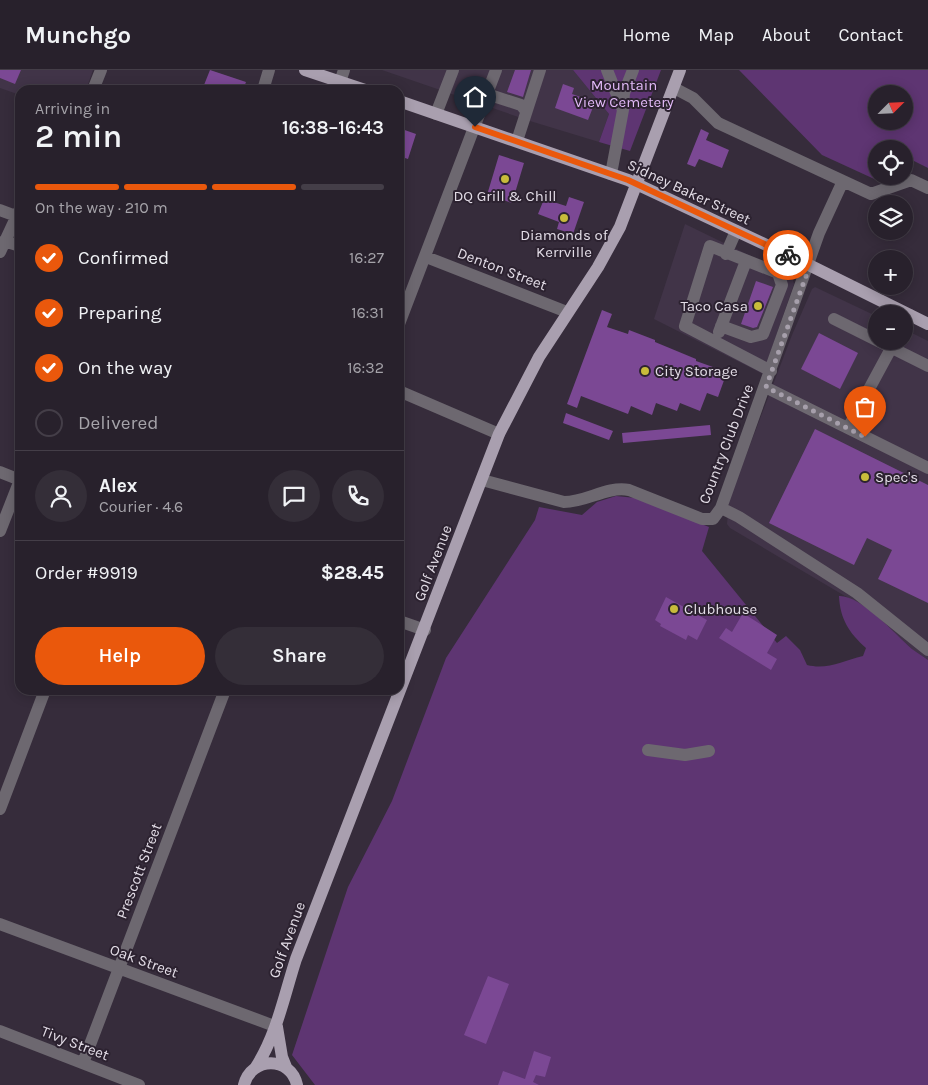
<!DOCTYPE html>
<meta charset="utf-8">
<style>
:root{--surface:#28212c;--page:#342e38;--text:#f1f3f6;--muted:#a5a3a9;--line:#443e48;--accent:#ea580c}
body{margin:0;font-family:Karla,sans-serif;background:var(--page);color:var(--text);height:100vh;display:flex;flex-direction:column;font-size:19px;white-space:nowrap}
*{box-sizing:border-box;margin:0}
p{font-size:16px;color:var(--muted)}
.icon{flex:none;width:28px;height:28px;fill:none;stroke:currentColor;stroke-width:2;stroke-linecap:round;stroke-linejoin:round}
.map{position:relative;flex:1;overflow:hidden}
.details{position:absolute;left:15px;top:15px;width:389px;height:610px;display:flex;flex-direction:column;background:var(--surface);border-radius:15px;box-shadow:0 2px 12px #0003,0 0 0 1px var(--line)}
.details>*{flex:none}
.needle{width:32px;rotate:66deg}
.fabs{position:absolute;left:868px;top:15px;display:grid;gap:10px}
.fabs a{display:grid;place-items:center;width:45px;height:45px;border-radius:50%;background:var(--surface);box-shadow:0 2px 12px #0003,0 0 0 1px var(--line);font-size:25px}
.pin{position:absolute;display:grid;place-items:center;width:42px;height:42px;color:#fff;margin:-51px -21px;border-radius:50% 50% 50% 0;rotate:-45deg;box-shadow:0 0 5px #0007}
.pin .icon{rotate:45deg}
.courier{position:absolute;display:grid;place-items:center;width:50px;height:50px;margin:-25px;border:4px solid #ea580c;border-radius:50%;background:#fff;color:#222;box-shadow:0 1px 6px #0007}
.headline em{font-style:normal;font-weight:600}
.headline div{display:flex;flex-direction:column-reverse}
.headline{display:flex;align-items:center;justify-content:space-between;height:85px;padding:0 20px}
h1{font-size:32px;font-weight:600;line-height:38px}
.bar{display:grid;grid-template-columns:repeat(4,1fr);gap:8px 5px;align-content:center;height:60px;padding:0 20px}
.bar i{height:6px;border-radius:4px;background:var(--line)}
.bar .on{background:var(--accent)}
.bar p{grid-column:span 4}
.line{display:flex;align-items:center;gap:12px;padding:0 20px;border-top:1px solid var(--line)}
.line div{flex:1}
.round{display:grid;place-items:center;flex:none;width:52px;height:52px;border-radius:26px;background:var(--page)}
ol{padding:0 20px;list-style:none}
li{display:flex;align-items:center;gap:15px;height:55px}
li p{margin-inline-start:auto}
li .icon{padding:5px;border-radius:50%;background:var(--accent);color:#fff;stroke-width:4}
li:last-child{color:var(--muted)}
li i{width:28px;height:28px;border:2px solid var(--line);border-radius:50%}
.action{display:flex;gap:10px;margin-top:auto;padding:10px 20px}
.action a{flex:1;height:58px;border-radius:30px;background:var(--accent);color:#fff;font-size:20px;font-weight:600;line-height:58px;text-align:center}
.action a+a{background:var(--page);color:var(--text)}
header{display:flex;align-items:center;gap:30px;box-sizing:border-box;height:70px;padding:0 25px;background:var(--surface);border-bottom:1px solid var(--line)}
header strong{font-size:24px}
nav{display:flex;gap:28px;margin-inline-start:auto;font-size:18px}
.map>svg:first-child{display:block}
</style>
<header>
<strong>Munchgo</strong>
<nav><a>Home</a><a>Map</a><a>About</a><a>Contact</a></nav>
</header>
<div class="map">
<svg width="928" height="1015" viewBox="0 0 928 1015">
<rect width="100%" height="100%" fill="#362c3b"/>
<!-- built -->
<path fill="#413448" d="M0,0H93L86,20H20V25L0,18Z
M382,0H573L609,44L599,72L530,51Z
M685,154L792,206L794,214L763,304L654,249Z
M815,217L876,246V271H904V259L928,271V590L913,580L878,548L850,529L730,458L727,454L729,430L792,265L812,219Z"/>
<!-- green -->
<path fill="#5e3572" fill-rule="evenodd" d="M573,0H661L630,81L599,72L609,44Z
M739,0H928V98L906,87L904,89V79H876V106H888L883,113L822,85ZM876,24H904V51H876Z
M616,426L636,428L709,457L702,481L777,573L786,566L800,580L807,595C827,600 843,591 863,586L866,578C849,563 840,549 839,526C861,525 895,564 912,579C917,583 923,586 928,590V1015H315L292,985L348,817L392,731L446,588L535,450L539,437L582,445L597,432Z"/>
<!-- building -->
<path fill="#7b4894" d="M0,0H21L15,14L0,8Z
M210,0L246,12L243,20H202Z
M515,0H531L523,27L507,22Z
M563,14L574,18L572,24L595,32L588,50L555,38Z
M399,58L416,64L408,89L399,86Z
M701,59L709,63L706,70L729,80L722,98L699,89L695,97L687,94Z
M499,85L524,93L512,133L487,125Z
M569,127L584,132L573,164L557,159L559,152L538,144L544,129L566,136Z
M756,211L773,217L757,257L753,258L741,254Z
M602,240L612,244L607,257L628,264L629,260L655,270V272L696,289V291L727,302L718,327L707,323L700,341L680,333L677,341L656,333L652,345L631,336L628,344L581,326L577,338L567,334Z
M819,263L858,283L840,319L801,299Z
M566,343L613,361L609,370L563,353Z
M710,355L711,365L623,373L622,363Z
M815,359L928,415V533L878,509L892,480L867,468L854,495L769,453Z
M666,527L707,550L697,570L688,565L686,570L660,556L661,554L655,550Z
M743,543L777,565L767,583L777,589L771,600L719,568L726,558L732,562Z
M488,906L509,914L486,974L464,965Z
M534,981L551,987L545,1007L536,1005L533,1012L539,1015H498L503,1001L525,1009Z"/>
<g fill="none" stroke-linecap="round" stroke-linejoin="round">
<!-- minor -->
<path stroke="#6d6870" stroke-width="12" d="M607,0L623,40L611,104
M340,12L344,0
M674,18L693,28L718,53L871,124L911,110L928,118
M93,20L101,0
M263,20L269,0
M487,24L521,35L526,41
M623,37L624,23L633,0
M436,44L453,0
M517,71L540,0
M0,140L16,146
M4,171L20,176
M0,182L20,139
M726,184L736,161
M426,187L567,242
M834,249L876,270
M399,254L496,0
M721,256L751,267L763,264L782,215L778,203L710,176L685,256L771,301
M904,256L910,245
M719,262L746,191
M878,271L928,296
M765,317L928,398
M399,321L499,364
M848,358L895,271
M0,402L20,410
M482,410L564,432C587,432 606,416 629,420L702,449H713L721,438L819,163L843,111
M721,438L739,447L857,523L928,580
M0,461L20,410
M399,551L425,560
M648,680L685,685L709,681
M0,739L45,620
M0,854L277,957
M0,961L139,1015
M83,993L225,620"/>
<!-- major -->
<path stroke="#a99faf" stroke-width="12" d="M305,0L365,20
M399,31L628,110L809,195L928,254
M277,957L282,987L286,997
M256,997C277,964 284,926 296,889L499,364L539,287L598,197L620,157L680,0
M244,1015C251,986 291,986 297,1015"/>
</g>
<g fill="none" stroke-linecap="round" stroke-linejoin="round">
<!-- done -->
<path stroke="#a69fab" stroke-width="5" stroke-dasharray="0 9" d="M788,185L810,195L766,317L865,367"/>
<!-- route -->
<path stroke="#ea580c" stroke-width="6" d="M475,57L628,110L788,185"/>
</g>
<!-- markers -->
<g fill="#c8bb3b" stroke="#2c2230" stroke-width="2">
<circle cx="505" cy="109" r="5"/>
<circle cx="564" cy="148" r="5"/>
<circle cx="758" cy="236" r="5"/>
<circle cx="645" cy="301" r="5"/>
<circle cx="865" cy="407" r="5"/>
<circle cx="674" cy="539" r="5"/>
</g>
<g text-anchor="middle" dominant-baseline="central" stroke-width="4" stroke-linejoin="round" paint-order="stroke">
<!-- park labels -->
<g font-size="15" fill="#e2baf8" stroke="#2c2230">
<text x="624" y="15">Mountain<tspan x="624" dy="17">View Cemetery</tspan></text>
</g>
<!-- street labels -->
<g font-size="15" fill="#e3dde7" stroke="#2c2230">
<text transform="translate(689 122) rotate(25)">Sidney Baker Street</text>
<text transform="translate(502 199) rotate(21)">Denton Street</text>
<text transform="translate(726 374) rotate(-69)">Country Club Drive</text>
<text transform="translate(433 493) rotate(-69)">Golf Avenue</text>
<text transform="translate(139 801) rotate(-69)">Prescott Street</text>
<text transform="translate(287 870) rotate(-70)">Golf Avenue</text>
<text transform="translate(144 891) rotate(20)">Oak Street</text>
<text transform="translate(75 973) rotate(21)">Tivy Street</text>
</g>
<!-- poi labels -->
<g font-size="15" fill="#e3dde7" stroke="#2c2230" text-anchor="start">
<text x="505" y="126" text-anchor="middle">DQ Grill &amp; Chill</text>
<text x="564" y="165" text-anchor="middle">Diamonds of<tspan x="564" dy="17">Kerrville</tspan></text>
<text x="748" y="236" text-anchor="end">Taco Casa</text>
<text x="655" y="301">City Storage</text>
<text x="875" y="407">Spec's</text>
<text x="684" y="539">Clubhouse</text>
</g>
</g>
</svg>
<div class="fabs">
<a><svg class="needle" viewBox="-14 -14 28 28"><path d="M0-13l5 13h-10z" fill="#e53935"/><path d="M0 13l5-13h-10z" fill="#a5a3a9"/></svg></a>
<a><svg class="icon" aria-label="locate" viewBox="0 0 24 24"><circle cx="12" cy="12" r="6"/><path d="M12 2v4M12 18v4M2 12h4M18 12h4"/></svg></a>
<a><svg class="icon" aria-label="layers" viewBox="0 0 24 24"><path d="M12 4l9 5-9 5-9-5zM3 14l9 5 9-5"/></svg></a>
<a>+</a>
<a>−</a>
</div>
<div class="pin" style="left:865px;top:367px;background:#ea580c"><svg class="icon" aria-label="bag" viewBox="0 0 24 24"><path d="M5 8h14l-1 12H6zM9 8a3 3 0 0 1 6 0"/></svg></div>
<div class="pin" style="left:475px;top:57px;background:#1f2937"><svg class="icon" aria-label="home" viewBox="0 0 24 24"><path d="M3 11l9-7 9 7M6 9v11h12V9"/></svg></div>
<div class="courier" style="left:788px;top:185px"><svg class="icon" aria-label="bike" viewBox="0 0 24 24"><circle cx="6" cy="16" r="4"/><circle cx="18" cy="16" r="4"/><path d="M6 16l4-8h5l3 8M10 8l3 8H6M13 5h3"/></svg></div>
<section class="details">
<div class="headline"><div><h1>2 min</h1><p>Arriving in</p></div><em>16:38–16:43</em></div>
<div class="bar"><i class="on"></i><i class="on"></i><i class="on"></i><i></i><p>On the way · 210 m</p></div>
<ol>
<li><svg class="icon" aria-label="check" viewBox="0 0 24 24"><path d="M5 12l5 5 9-10"/></svg>Confirmed<p>16:27</p></li>
<li><svg class="icon" aria-label="check" viewBox="0 0 24 24"><path d="M5 12l5 5 9-10"/></svg>Preparing<p>16:31</p></li>
<li><svg class="icon" aria-label="check" viewBox="0 0 24 24"><path d="M5 12l5 5 9-10"/></svg>On the way<p>16:32</p></li>
<li><i></i>Delivered</li>
</ol>
<div class="line" style="height:90px"><a class="round"><svg class="icon" aria-label="person" viewBox="0 0 24 24"><circle cx="12" cy="8" r="4"/><path d="M4 21q1-7 8-7t8 7"/></svg></a><div><b>Alex</b><p>Courier · 4.6</p></div><a class="round"><svg class="icon" aria-label="chat" viewBox="0 0 24 24"><path d="M4 5h16v11H9l-5 4z"/></svg></a><a class="round"><svg class="icon" aria-label="phone" viewBox="0 0 24 24"><path d="M5 4h4l2 5-3 2q2 4 5 5l2-3 5 2v4C11 20 4 13 5 4z"/></svg></a></div>
<div class="line" style="height:65px"><div>Order #9919</div><b>$28.45</b></div>
<div class="action"><a>Help</a><a>Share</a></div>
</section>
</div>
